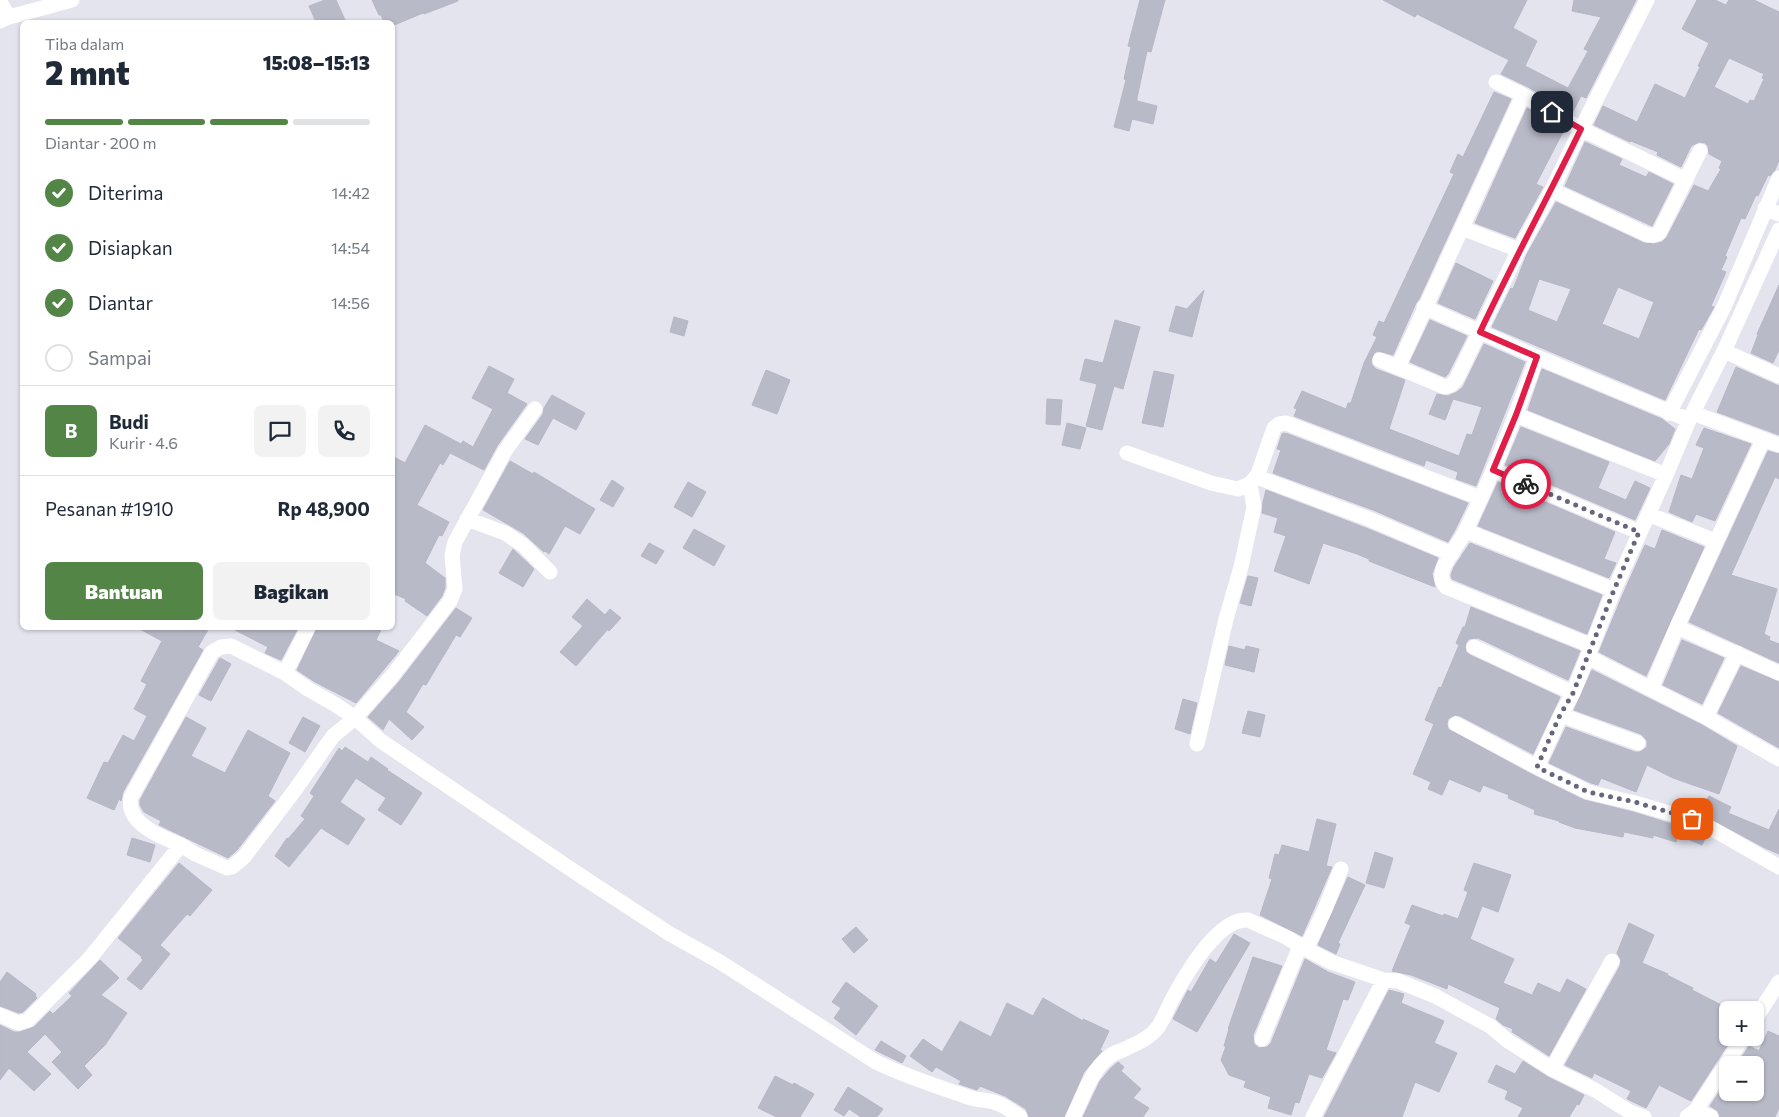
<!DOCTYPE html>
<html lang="id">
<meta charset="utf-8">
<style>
:root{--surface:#fff;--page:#f2f2f3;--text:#1f2937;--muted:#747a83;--line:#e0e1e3;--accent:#538547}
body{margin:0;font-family:Commissioner,sans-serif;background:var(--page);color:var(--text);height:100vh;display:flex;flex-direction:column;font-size:19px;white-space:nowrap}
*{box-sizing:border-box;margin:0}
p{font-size:16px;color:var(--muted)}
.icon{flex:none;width:28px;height:28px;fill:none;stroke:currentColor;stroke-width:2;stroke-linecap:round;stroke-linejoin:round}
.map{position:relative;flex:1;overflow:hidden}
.details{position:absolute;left:20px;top:20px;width:375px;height:610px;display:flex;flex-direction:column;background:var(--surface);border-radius:8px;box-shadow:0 1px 4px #0004}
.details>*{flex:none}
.buttons{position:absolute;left:1719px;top:1001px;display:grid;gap:10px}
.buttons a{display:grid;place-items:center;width:45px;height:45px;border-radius:8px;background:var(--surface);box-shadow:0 1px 4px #0004;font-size:25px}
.pin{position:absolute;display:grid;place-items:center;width:42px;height:42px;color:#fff;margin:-21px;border-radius:10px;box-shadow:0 2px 8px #0006}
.courier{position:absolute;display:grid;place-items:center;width:50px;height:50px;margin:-25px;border:4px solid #e11d48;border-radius:50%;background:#fff;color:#222;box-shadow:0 1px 6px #0007}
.headline em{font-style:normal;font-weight:800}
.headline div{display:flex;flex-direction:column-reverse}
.headline{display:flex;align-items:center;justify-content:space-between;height:85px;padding:0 25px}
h1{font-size:32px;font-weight:800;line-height:38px}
.bar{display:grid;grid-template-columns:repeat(4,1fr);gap:8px 5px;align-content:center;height:60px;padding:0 25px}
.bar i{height:6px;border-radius:4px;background:var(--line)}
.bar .selected{background:var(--accent)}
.bar p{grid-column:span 4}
.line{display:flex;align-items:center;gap:12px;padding:0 25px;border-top:1px solid var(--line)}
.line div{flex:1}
.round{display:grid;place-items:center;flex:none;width:52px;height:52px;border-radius:8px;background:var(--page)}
ol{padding:0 25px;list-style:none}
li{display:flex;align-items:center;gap:15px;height:55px}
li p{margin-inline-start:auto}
li .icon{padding:5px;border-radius:50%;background:var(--accent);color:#fff;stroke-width:4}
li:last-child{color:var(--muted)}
li i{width:28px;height:28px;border:2px solid var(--line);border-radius:50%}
.cta{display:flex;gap:10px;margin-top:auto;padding:10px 25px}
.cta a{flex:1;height:58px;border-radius:8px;background:var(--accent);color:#fff;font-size:20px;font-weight:800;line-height:58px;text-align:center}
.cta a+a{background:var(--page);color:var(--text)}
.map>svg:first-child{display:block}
</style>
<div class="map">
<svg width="1779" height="1117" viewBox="0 0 1779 1117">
<rect width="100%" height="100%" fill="#e4e4ee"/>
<!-- building -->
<path fill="#b9bac8" stroke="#b6b6c7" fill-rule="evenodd" d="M325,0H336L346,22H316L309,6Z
M372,0H458V1L424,14L423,13L392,26V22H384L381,15H379Z
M1140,0H1165L1151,52L1147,51L1137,98V101L1157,106L1153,124L1132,119L1129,131L1114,127L1126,80L1124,79L1131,47L1128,46Z
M1383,0H1527L1513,28L1537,41L1525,66L1568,88L1588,51L1584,49L1601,17L1572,11L1574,0H1636L1586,98L1581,96L1572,113L1528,87L1501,74L1509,60L1417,14L1415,17Z
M1697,0H1715L1726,5L1729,0H1754L1779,12V160L1775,170L1770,176L1768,175L1758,196L1756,195L1745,219L1741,218L1725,256L1727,257L1721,270L1726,272L1711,306L1714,307L1701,330L1699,329L1665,400L1492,327L1511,288L1513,289L1527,254L1556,202L1644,243L1654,244L1662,242L1667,237L1694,185L1708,191L1721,169L1719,168L1722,161L1709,154L1708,146L1705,143L1699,142L1691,146L1681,167L1657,155L1658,152L1631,141L1630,142L1594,125L1603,106L1637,122L1655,84L1685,98L1700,67L1698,66L1709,43L1682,29ZM1729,58L1764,74L1762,78L1764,79L1754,101L1750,100L1748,104L1714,87ZM1539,279L1571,289L1557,322L1528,310ZM1618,287L1654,302L1639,339L1602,324Z
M1494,92L1511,99L1419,299L1416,303L1393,355L1378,351L1374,353L1371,361L1372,365L1376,369L1405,380L1389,429L1459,456L1467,434L1472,435L1482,407L1453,399L1445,420L1429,414L1437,394L1448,396L1457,392L1463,387L1484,344L1525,362L1476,486L1456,479L1458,472L1426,460L1424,466L1294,416L1297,409L1294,408L1302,391L1346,409L1348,403H1351L1364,363L1377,337L1373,335L1379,321L1384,323L1454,174L1450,172L1458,154L1463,157Z
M1527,108L1564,130L1536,184L1543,187L1515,238L1475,223Z
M1585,142L1622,159L1619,165L1646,177L1649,172L1673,184L1652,226L1565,186Z
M1456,263L1493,281L1475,319L1438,303Z
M1779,285V350L1773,363L1751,353L1758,335L1757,334Z
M1204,290L1192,337L1169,331L1176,306L1187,309Z
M674,317L688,321L684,336L670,332Z
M1115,320L1140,327L1123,389L1114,386L1102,430L1086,426L1097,384L1080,380L1085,359L1103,363Z
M1430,320L1467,336L1448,374L1445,377L1410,362Z
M489,366L514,379L507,393L527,404L497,446L484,470L450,453L443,465L440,463L417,505L449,522L442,536L439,535L425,563L445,578V588L442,596L427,616L405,601L406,599L392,593V456L405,463L425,425L461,444L463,441L473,447L493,409L472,398Z
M1736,367L1779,386V435L1717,412Z
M1542,369L1662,419L1675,429L1669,444L1655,461L1528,410Z
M766,370L790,380L777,414L752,405Z
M1154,371L1174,375L1163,427L1142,423Z
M552,395L585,413L576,430L553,418L538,445L525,439L543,414L544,408Z
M1047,399L1062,400L1060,425L1046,424Z
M1067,423L1086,428L1080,449L1062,445Z
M1521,427L1609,462L1598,488L1626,500L1635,481L1650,488L1635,520L1505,465Z
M1704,428L1751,444L1715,521L1696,514L1692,522L1669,512L1681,475L1692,479L1704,448L1696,445Z
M1284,433L1288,434L1468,503L1455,530L1448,542L1373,510L1273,473L1281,450L1277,449L1282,434Z
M1768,451L1779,454V479L1775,477L1731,575L1777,589L1764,634L1770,637L1769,640L1779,644V663L1689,622Z
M510,461L533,474L534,472L595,509L580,534L565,526L549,554L545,551L544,552L523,533L483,510Z
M612,480L624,488L613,507L600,500Z
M688,482L706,492L692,517L674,507Z
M1498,482L1615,532L1604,559L1616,563L1609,578L1478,526Z
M1266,490L1366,528L1438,558L1432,574L1435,587L1369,561V559L1357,554L1323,543L1309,584L1274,571L1286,536L1274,532L1278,518L1262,513L1263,502Z
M694,529L725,546L714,566L683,548Z
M1662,530L1704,547L1646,676L1599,652L1623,594L1645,545L1655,549Z
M649,543L664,551L656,564L641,556Z
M1470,543L1602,595L1587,634L1452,579L1451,575L1454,567Z
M513,549L534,569L523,587L499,573Z
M1248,576L1258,578L1251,606L1240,603Z
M587,599L605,615L610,609L621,618L609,631L608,629L576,666L560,652L583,626L572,617Z
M1471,607L1580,651L1568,680L1478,638L1469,639L1466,643L1465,647L1466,652L1470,655L1560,697L1533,754L1460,716L1455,715L1448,719L1447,724L1448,729L1533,775L1584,800L1633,812L1698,832L1706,836L1702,845L1678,835L1676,842L1653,835V838L1624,832L1623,837L1575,828L1559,822V821L1534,814L1535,810L1508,798L1509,795L1483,785L1480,792L1449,779L1442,795L1428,789L1431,782L1413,774L1434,724L1425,720L1439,687L1441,688L1459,645L1456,643L1463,627H1465Z
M456,608L472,618L460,637L456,635L426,685L423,684L406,712L424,727L412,740L389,719L383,730L368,717L399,682Z
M138,628H209L198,647L203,650L123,792L121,801L119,799L114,810L87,798L104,762L108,763L123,735L134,741L147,716L134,709L147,684L141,681L162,641Z
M231,628H298L281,660L265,653L268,647Z
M317,628H382L376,640L399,651L356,703L315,682L297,670Z
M1682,640L1724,658L1702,704L1663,685Z
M1229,646L1245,650L1246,646L1259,649L1254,672L1225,665Z
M220,658L231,664L211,701L199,695Z
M1741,666L1779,682V748L1718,713Z
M1592,670L1702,725L1737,746L1719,794L1673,778L1647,765L1636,792L1601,778L1598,785L1591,783L1549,763L1566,727L1635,752H1640L1647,747V741L1641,734L1574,710Z
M1183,699L1197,703L1190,734L1175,729Z
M1248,711L1265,715L1260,737L1242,733Z
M186,717L206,728L191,756L225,773L248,730L290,753L268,796L275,801L237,850L228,858L159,825L161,821L144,812L140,805V800Z
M303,717L320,726L305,752L289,743Z
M345,747L368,762L371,757L388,769L387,770L422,793L401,825L378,810L386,798L356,778L340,802L365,819L348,845L321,828L289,867L275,856L287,838L288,839L305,819L301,816L314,796L310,793L339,748L342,751Z
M1709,796L1731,807L1728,813L1769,830L1779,809V854L1765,848L1700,813Z
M1317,819L1336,824L1326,866L1332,867L1302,936L1260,915L1272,879L1269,878L1275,854L1279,855L1282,845L1309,852Z
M132,838L155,845L150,862L127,855Z
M1375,852L1393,858L1384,888L1366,883Z
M179,863L212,890L190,916L187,914L160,945L170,954L141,990L127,979L143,960L141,958L142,957L118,938Z
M1474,863L1511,875L1498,912L1482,906L1470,939L1514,959L1503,983L1532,995L1538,983L1560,993L1567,979L1586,989L1549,1056L1514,1033L1512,1032L1513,1029L1503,1025L1496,1019L1500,1008L1448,984L1447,989L1411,975L1392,971L1411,925L1405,923L1412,905L1443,916L1444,914L1458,919L1468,892L1464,890Z
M1348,877L1365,885L1338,943L1340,944L1336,954L1318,945Z
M1629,923L1654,935L1642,963L1668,974L1667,975L1693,988L1692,990L1731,1010H1721L1728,1013V1038H1732L1691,1101L1659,1085L1646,1108L1627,1099L1631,1091L1594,1073L1592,1078L1565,1065L1620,966L1621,960L1617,953Z
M856,927L868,940L854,953L842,939Z
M1234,934L1250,943L1197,1032L1173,1019L1188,990L1191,992L1210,959L1216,963Z
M1253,957L1282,966L1253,1035L1254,1044L1259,1048L1267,1047L1271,1043L1305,959L1328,972L1355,982L1348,1000L1343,999L1326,1050L1336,1053L1322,1078L1309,1074L1299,1103L1295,1102L1291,1115L1268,1108L1271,1097L1244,1087L1246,1081L1229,1075L1221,1060L1226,1046H1224L1229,1029H1228Z
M100,960L119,978L101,995L127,1013L105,1045L84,1066L92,1075L78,1089L52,1062L62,1052L45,1034L27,1052L51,1074L34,1091L9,1068L0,1080V1025L14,1032H20L34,1027L50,1011L53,1014L72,996L69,993Z
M7,972L36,994L35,996L37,998L23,1012L19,1013L0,1006V982Z
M846,982L878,1006L856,1035L834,1018L841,1008L832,1002Z
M1389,990L1404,994L1401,1003L1444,1021L1434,1043L1457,1053L1439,1092L1415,1082L1402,1117H1324Z
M1043,998L1083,1021V1019L1109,1031L1100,1050L1102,1051L1084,1072L1064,1117H1029L1026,1109L1005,1096L980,1086L977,1090L959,1084L961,1081L936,1067L932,1072L910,1056L923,1039L942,1052L960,1021L991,1037L1007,1003L1033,1016Z
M1768,1031L1779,1036V1108L1775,1117H1720L1718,1111L1710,1106L1728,1079V1092H1755V1065H1737L1749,1046L1759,1051Z
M881,1041L906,1056L902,1063L875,1050Z
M1523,1061L1548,1077L1584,1095L1579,1105L1577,1104L1569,1117H1518L1523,1108L1505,1099L1508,1091L1488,1082L1496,1065L1515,1074Z
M1118,1062L1124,1067L1121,1071L1141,1089L1133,1098L1149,1108L1143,1117H1083L1100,1081L1110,1069Z
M775,1076L793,1085L794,1083L814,1094L800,1117H777L758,1108Z
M848,1087L883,1109L877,1117H861L849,1109L844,1116L834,1110Z"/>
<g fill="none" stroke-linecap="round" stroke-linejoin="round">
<!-- street -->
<path stroke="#fff" stroke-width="15" d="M0,2L9,17
M0,21L9,17L72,0
M1496,82L1523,95L1581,129L1686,180
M1552,190L1648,235H1654L1659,233L1700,151
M1765,208L1779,214
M1462,228L1519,250
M1424,307L1537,357L1689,420
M1724,351L1779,376
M1537,357C1516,416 1493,474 1466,530C1461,541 1443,562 1442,573C1441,578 1443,583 1446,587L1592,646
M1380,360L1445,387L1451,385L1456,380L1519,250L1552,190L1581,129L1647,0
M1398,367L1523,95
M1669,413L1724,307L1779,178
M1693,413L1779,445
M1516,415L1666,475
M1127,453L1211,483L1238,489L1250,484L1256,477
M1493,470L1639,532
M1648,514L1715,541
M467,519L505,533L523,545L550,572
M1466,531L1614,590
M1452,554L1369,519L1257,477L1274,428L1279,424L1286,423L1480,498
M1677,627L1779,673
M1474,647L1573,693
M1588,657L1706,717L1779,759
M285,673L308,628
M1651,689L1677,627L1763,440
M1561,715L1638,743
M1706,717L1737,653
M1456,724L1537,767L1588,792L1635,803L1702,823L1779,867
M1197,744L1226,619L1241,567L1254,507L1250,484
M1537,767L1561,715L1573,693L1614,590L1666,475L1689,420L1724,351L1779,230
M181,845C161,837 125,823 131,797L212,652L221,647L231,646L285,673L308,689L336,705L355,718L381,741L584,878L670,934L720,962L876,1062C907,1077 939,1087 971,1098C978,1100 986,1100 994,1102C1004,1105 1012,1111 1020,1117
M1306,949L1325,909L1341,869
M0,1015L18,1023L28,1020L90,958L181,845L195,854L227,868L232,867L244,857L295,790L333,736L355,718L392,676L450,601L455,589L452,555L455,542L505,451L535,409
M1755,1019L1779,982
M1262,1039L1300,946
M1552,1069L1612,961
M1696,1110L1743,1038
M1073,1117C1084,1096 1090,1071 1110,1056C1115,1052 1122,1051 1127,1048C1138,1043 1151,1037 1158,1027C1165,1017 1168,1006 1174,996C1186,974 1219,917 1248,920L1286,937L1306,949L1331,962L1384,980L1398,981L1435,996L1490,1026L1508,1041L1552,1069L1595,1090L1630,1112L1644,1117
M1313,1117L1384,980
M1687,1117L1696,1110L1711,1117"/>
</g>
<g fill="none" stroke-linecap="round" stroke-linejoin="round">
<!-- done -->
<path stroke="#68667d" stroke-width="5" stroke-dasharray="0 9" d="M1526,484L1639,532L1614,590L1573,693L1560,715L1537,767L1588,792L1635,802L1692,819"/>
<!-- route -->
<path stroke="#e11d48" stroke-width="6" d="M1526,484L1493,470L1516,415L1537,357L1480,332C1512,264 1548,197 1581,129L1552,112"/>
</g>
</svg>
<div class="buttons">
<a>+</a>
<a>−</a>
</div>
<div class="pin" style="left:1692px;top:819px;background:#ea580c"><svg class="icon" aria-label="bag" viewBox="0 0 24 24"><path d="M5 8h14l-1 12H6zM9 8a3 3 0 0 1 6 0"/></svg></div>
<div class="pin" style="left:1552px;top:112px;background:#1f2937"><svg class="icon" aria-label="home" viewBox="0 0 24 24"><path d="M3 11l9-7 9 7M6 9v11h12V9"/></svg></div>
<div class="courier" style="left:1526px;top:484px"><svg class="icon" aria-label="bike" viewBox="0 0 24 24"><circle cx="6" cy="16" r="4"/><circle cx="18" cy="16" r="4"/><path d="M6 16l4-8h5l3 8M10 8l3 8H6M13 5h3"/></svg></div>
<section class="details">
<div class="headline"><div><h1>2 mnt</h1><p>Tiba dalam</p></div><em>15:08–15:13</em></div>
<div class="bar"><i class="selected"></i><i class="selected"></i><i class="selected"></i><i></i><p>Diantar · 200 m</p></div>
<ol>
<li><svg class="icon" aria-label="check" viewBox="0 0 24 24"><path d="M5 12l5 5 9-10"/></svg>Diterima<p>14:42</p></li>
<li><svg class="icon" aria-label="check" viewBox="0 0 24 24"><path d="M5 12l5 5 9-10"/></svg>Disiapkan<p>14:54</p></li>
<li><svg class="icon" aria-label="check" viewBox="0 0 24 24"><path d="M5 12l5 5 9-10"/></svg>Diantar<p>14:56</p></li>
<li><i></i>Sampai</li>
</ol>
<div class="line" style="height:90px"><b class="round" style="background:var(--accent);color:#fff">B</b><div><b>Budi</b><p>Kurir · 4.6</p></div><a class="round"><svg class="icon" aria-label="chat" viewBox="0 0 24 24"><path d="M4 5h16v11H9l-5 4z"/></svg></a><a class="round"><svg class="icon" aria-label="phone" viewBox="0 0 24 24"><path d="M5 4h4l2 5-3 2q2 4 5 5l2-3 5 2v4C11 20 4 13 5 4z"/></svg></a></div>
<div class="line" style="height:65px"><div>Pesanan #1910</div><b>Rp 48,900</b></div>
<div class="cta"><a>Bantuan</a><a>Bagikan</a></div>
</section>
</div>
